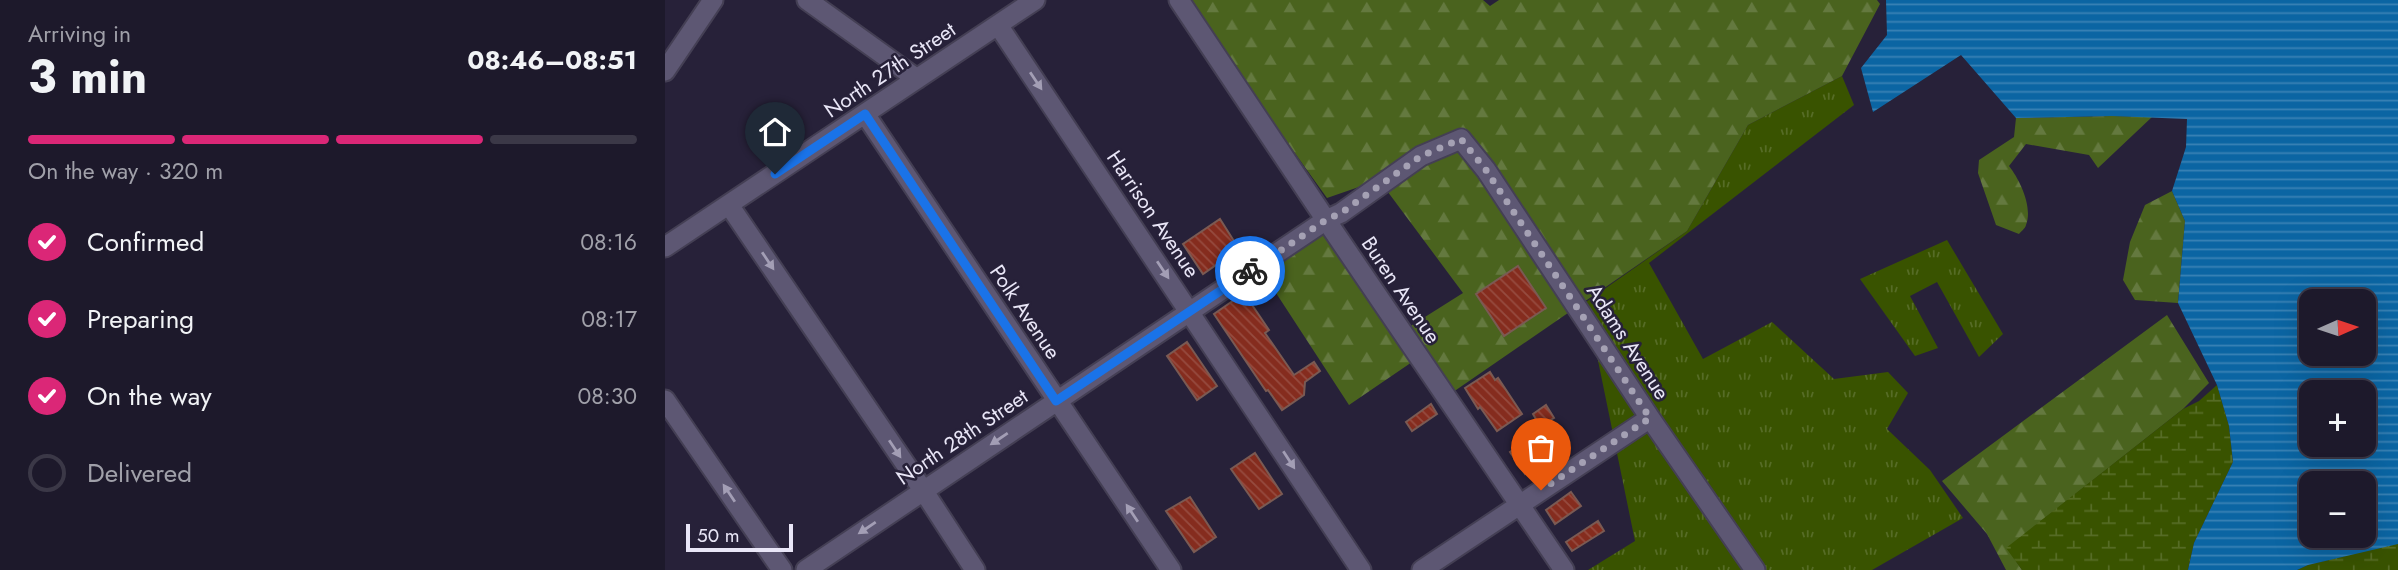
<!DOCTYPE html>
<meta charset="utf-8">
<style>
:root{--surface:#1d192b;--page:#252233;--text:#f1f3f6;--muted:#a0a0a9;--line:#3b3847;--accent:#db2777}
body{margin:0;font-family:Jost,sans-serif;background:var(--page);color:var(--text);height:100vh;display:flex;flex-direction:column;font-size:26px;white-space:nowrap}
*{box-sizing:border-box;margin:0}
p{font-size:23px;color:var(--muted)}
.icon{flex:none;width:38px;height:38px;fill:none;stroke:currentColor;stroke-width:2;stroke-linecap:round;stroke-linejoin:round}
.map{position:relative;flex:1;overflow:hidden}
.drawer{display:flex;flex-direction:column;background:var(--surface);width:665px}
.drawer>*{flex:none}
.needle{width:46px;rotate:87deg}
.fabs{position:absolute;left:1634px;top:289px;display:grid;gap:14px}
.fabs a{display:grid;place-items:center;width:77px;height:77px;border-radius:14px;background:var(--surface);box-shadow:0 7px 28px #0002,0 0 0 2px var(--line);font-size:35px}
.scale{position:absolute;left:21px;bottom:18px;width:107px;box-sizing:border-box;padding-left:7px;border:4px solid #e9e6f7;border-top:0;font-size:19px;line-height:24px;white-space:nowrap;color:#e9e6f7;-webkit-text-stroke:5px #272139;paint-order:stroke}
.pin{position:absolute;display:grid;place-items:center;width:60px;height:60px;color:#fff;margin:-72px -30px;border-radius:50% 50% 50% 0;rotate:-45deg;box-shadow:0 0 7px #0007}
.pin .icon{rotate:45deg}
.courier{position:absolute;display:grid;place-items:center;width:70px;height:70px;margin:-35px;border:5px solid #1a73e8;border-radius:50%;background:#fff;color:#222;box-shadow:0 2px 9px #0007}
.summary em{font-style:normal;font-weight:700}
.summary div{display:flex;flex-direction:column-reverse}
.summary{display:flex;align-items:center;justify-content:space-between;height:119px;padding:0 28px}
h1{font-size:46px;font-weight:700;line-height:52px}
.bar{display:grid;grid-template-columns:repeat(4,1fr);gap:10px 7px;align-content:center;height:84px;padding:0 28px}
.bar i{height:9px;border-radius:5px;background:var(--line)}
.bar .active{background:var(--accent)}
.bar p{grid-column:span 4}
ol{padding:0 28px;list-style:none}
li{display:flex;align-items:center;gap:21px;height:77px}
li p{margin-inline-start:auto}
li .icon{padding:7px;border-radius:50%;background:var(--accent);color:#fff;stroke-width:4}
li:last-child{color:var(--muted)}
li i{width:38px;height:38px;border:4px solid var(--line);border-radius:50%}
main{display:flex;flex:1;min-height:0}
.map>svg:first-child{display:block}
</style>
<main>
<section class="drawer">
<div class="summary"><div><h1>3 min</h1><p>Arriving in</p></div><em>08:46–08:51</em></div>
<div class="bar"><i class="active"></i><i class="active"></i><i class="active"></i><i></i><p>On the way · 320 m</p></div>
<ol>
<li><svg class="icon" aria-label="check" viewBox="0 0 24 24"><path d="M5 12l5 5 9-10"/></svg>Confirmed<p>08:16</p></li>
<li><svg class="icon" aria-label="check" viewBox="0 0 24 24"><path d="M5 12l5 5 9-10"/></svg>Preparing<p>08:17</p></li>
<li><svg class="icon" aria-label="check" viewBox="0 0 24 24"><path d="M5 12l5 5 9-10"/></svg>On the way<p>08:30</p></li>
<li><i></i>Delivered</li>
</ol>
</section>
<div class="map">
<svg width="1733" height="570" viewBox="0 0 1733 570">
<defs>
<pattern id="grass-tufts" width="24" height="20" patternUnits="userSpaceOnUse" patternTransform="scale(1.75)"><rect width="24" height="20" fill="#395300"/><path d="M3 7l-1-3M5 7V3M7 7l1-3M15 17l-1-3M17 17v-4M19 17l1-3" fill="none" stroke="#566c26"/></pattern>
<pattern id="forest-firs" width="22" height="20" patternUnits="userSpaceOnUse" patternTransform="scale(1.75)"><rect width="22" height="20" fill="#4a631e"/><path d="M5 1l3.5 6h-7zM16 11l3.5 6h-7z" fill="#64793f"/></pattern>
<pattern id="wetland-marsh" width="20" height="14" patternUnits="userSpaceOnUse" patternTransform="scale(1.75)"><rect width="20" height="14" fill="#395300"/><path d="M1 5h8M5 5V1M11 12h8M15 12V8" fill="none" stroke="#566c26"/></pattern>
<pattern id="water-rules" width="6" height="5" patternUnits="userSpaceOnUse" patternTransform="scale(1.75)"><rect width="6" height="5" fill="#0b65a3"/><path d="M0 2.5h6" fill="none" stroke="#3a82b5"/></pattern>
<pattern id="building-back-hatch" width="6" height="6" patternUnits="userSpaceOnUse" patternTransform="scale(1.75)"><rect width="6" height="6" fill="#852c1e"/><path d="M-1 5l2 2M0 0l6 6M5-1l2 2" fill="none" stroke="#964b3f"/></pattern>
</defs>
<rect width="100%" height="100%" fill="#272139"/>
<!-- grass -->
<path fill="url(#grass-tufts)" d="M1177,76L1189,105L984,263L1038,359L1107,322L1169,379L1223,372L1243,393L1222,429L1265,470L1298,518L1207,570H923L970,541L921,302L1022,231L1083,125Z
M1282,240L1338,334L1314,357L1272,282L1245,296L1273,348L1250,356L1195,279Z"/>
<!-- forest -->
<path fill="url(#forest-firs)" d="M520,0H818L825,6L834,0H1212L1215,4L1177,76L1083,125L1022,231L778,399L750,360L684,405L596,270L661,226L733,334L798,293L714,180L662,198Z
M1447,116L1487,117L1433,168L1424,155L1361,144L1344,166C1355,180 1368,207 1361,225C1360,229 1356,231 1354,234L1331,225L1313,173L1314,160L1349,137L1351,118Z
M1507,191L1520,221L1513,303L1470,300L1458,280L1465,242L1480,205Z
M1502,315L1544,383L1518,409L1342,548L1357,570H1341L1322,534L1277,481Z"/>
<!-- wetland -->
<path fill="url(#wetland-marsh)" d="M1552,385L1564,426L1568,462L1529,543L1523,570H1357L1341,548L1518,409L1534,401Z
M1730,543L1733,544V570H1632L1643,565Z"/>
<!-- water -->
<path fill="url(#water-rules)" fill-rule="evenodd" d="M1221,0H1733V544L1643,565L1632,570H1523L1529,543L1568,462L1564,426L1552,385L1513,303L1520,221L1507,191L1521,147L1522,119L1447,116L1351,118L1296,55L1208,112L1196,68L1222,35ZM1647,301H1699V354H1647ZM1647,392H1699V444H1647ZM1647,483H1699V536H1647Z"/>
<!-- building -->
<path fill="url(#building-back-hatch)" stroke="#7a5a53" stroke-width="2" d="M555,219L574,249L538,274L518,244Z
M853,266L881,308L839,336L811,294Z
M575,296L581,305L585,302L604,330L600,333L629,375L649,362L655,371L640,382L639,395L617,410L603,390L601,391L549,314Z
M522,342L552,386L532,400L502,356Z
M825,372L830,380L833,378L857,414L832,431L815,407L813,409L800,388Z
M766,404L772,414L747,431L741,422Z
M881,405L889,418L875,426L868,414Z
M876,430L889,449L860,474L845,452Z
M590,453L617,494L594,509L566,469Z
M906,492L916,506L890,524L881,510Z
M525,497L551,537L529,552L501,511Z
M933,521L939,531L907,551L901,542Z"/>
<g fill="none" stroke-linecap="round" stroke-linejoin="round">
<!-- minor casing -->
<g stroke="#443f54" stroke-width="23">
<path id="minor" d="M142,0L252,79
M514,0L661,220L899,570
M333,25L696,570
M0,71L48,0
M200,114L506,570
M64,205L258,490L310,570
M0,247L370,0
M0,400L117,570
M141,570L661,220L676,213L756,156L796,139L821,170L985,418L1090,570
M757,570L985,418"/>
</g>
<!-- minor -->
<use href="#minor" stroke="#5d5773" stroke-width="19"/>
</g>
<!-- one-way arrows -->
<defs><path id="oneway-solid" d="M-6-.8H1V-3.2L6.5 0L1 3.2V.8H-6Z" transform="scale(1.75)"/></defs>
<g fill="#a39eb5">
<use href="#oneway-solid" transform="translate(371 81) rotate(56)"/>
<use href="#oneway-solid" transform="translate(103 261) rotate(56)"/>
<use href="#oneway-solid" transform="translate(498 270) rotate(56)"/>
<use href="#oneway-solid" transform="translate(334 439) rotate(146)"/>
<use href="#oneway-solid" transform="translate(230 449) rotate(56)"/>
<use href="#oneway-solid" transform="translate(624 460) rotate(57)"/>
<use href="#oneway-solid" transform="translate(64 493) rotate(-124)"/>
<use href="#oneway-solid" transform="translate(467 513) rotate(-124)"/>
<use href="#oneway-solid" transform="translate(202 528) rotate(146)"/>
</g>
<g fill="none" stroke-linecap="round" stroke-linejoin="round">
<!-- done -->
<path stroke="#a5a1b4" stroke-width="7" stroke-dasharray="0 12.6" d="M585,271L661,220L676,213L756,156L796,139L821,170L985,418L876,490"/>
<!-- route -->
<path stroke="#1a73e8" stroke-width="9" d="M110,174L200,114L391,401L585,271"/>
</g>
<g text-anchor="middle" dominant-baseline="central" stroke-width="5" stroke-linejoin="round" paint-order="stroke">
<!-- street labels -->
<g font-size="21" fill="#e9e6f7" stroke="#272139">
<text transform="translate(225 70) rotate(-34)">North 27th Street</text>
<text transform="translate(488 214) rotate(56)">Harrison Avenue</text>
<text transform="translate(736 290) rotate(56)">Buren Avenue</text>
<text transform="translate(360 312) rotate(56)">Polk Avenue</text>
<text transform="translate(963 342) rotate(57)">Adams Avenue</text>
<text transform="translate(297 437) rotate(-34)">North 28th Street</text>
</g>
</g>
</svg>
<div class="fabs">
<a><svg class="needle" viewBox="-14 -14 28 28"><path d="M0-13l5 13h-10z" fill="#e53935"/><path d="M0 13l5-13h-10z" fill="#a0a0a9"/></svg></a>
<a>+</a>
<a>−</a>
</div>
<div class="scale">50 m</div>
<div class="pin" style="left:876px;top:490px;background:#ea580c"><svg class="icon" aria-label="bag" viewBox="0 0 24 24"><path d="M5 8h14l-1 12H6zM9 8a3 3 0 0 1 6 0"/></svg></div>
<div class="pin" style="left:110px;top:174px;background:#1f2937"><svg class="icon" aria-label="home" viewBox="0 0 24 24"><path d="M3 11l9-7 9 7M6 9v11h12V9"/></svg></div>
<div class="courier" style="left:585px;top:271px"><svg class="icon" aria-label="bike" viewBox="0 0 24 24"><circle cx="6" cy="16" r="4"/><circle cx="18" cy="16" r="4"/><path d="M6 16l4-8h5l3 8M10 8l3 8H6M13 5h3"/></svg></div>
</div>
</main>
